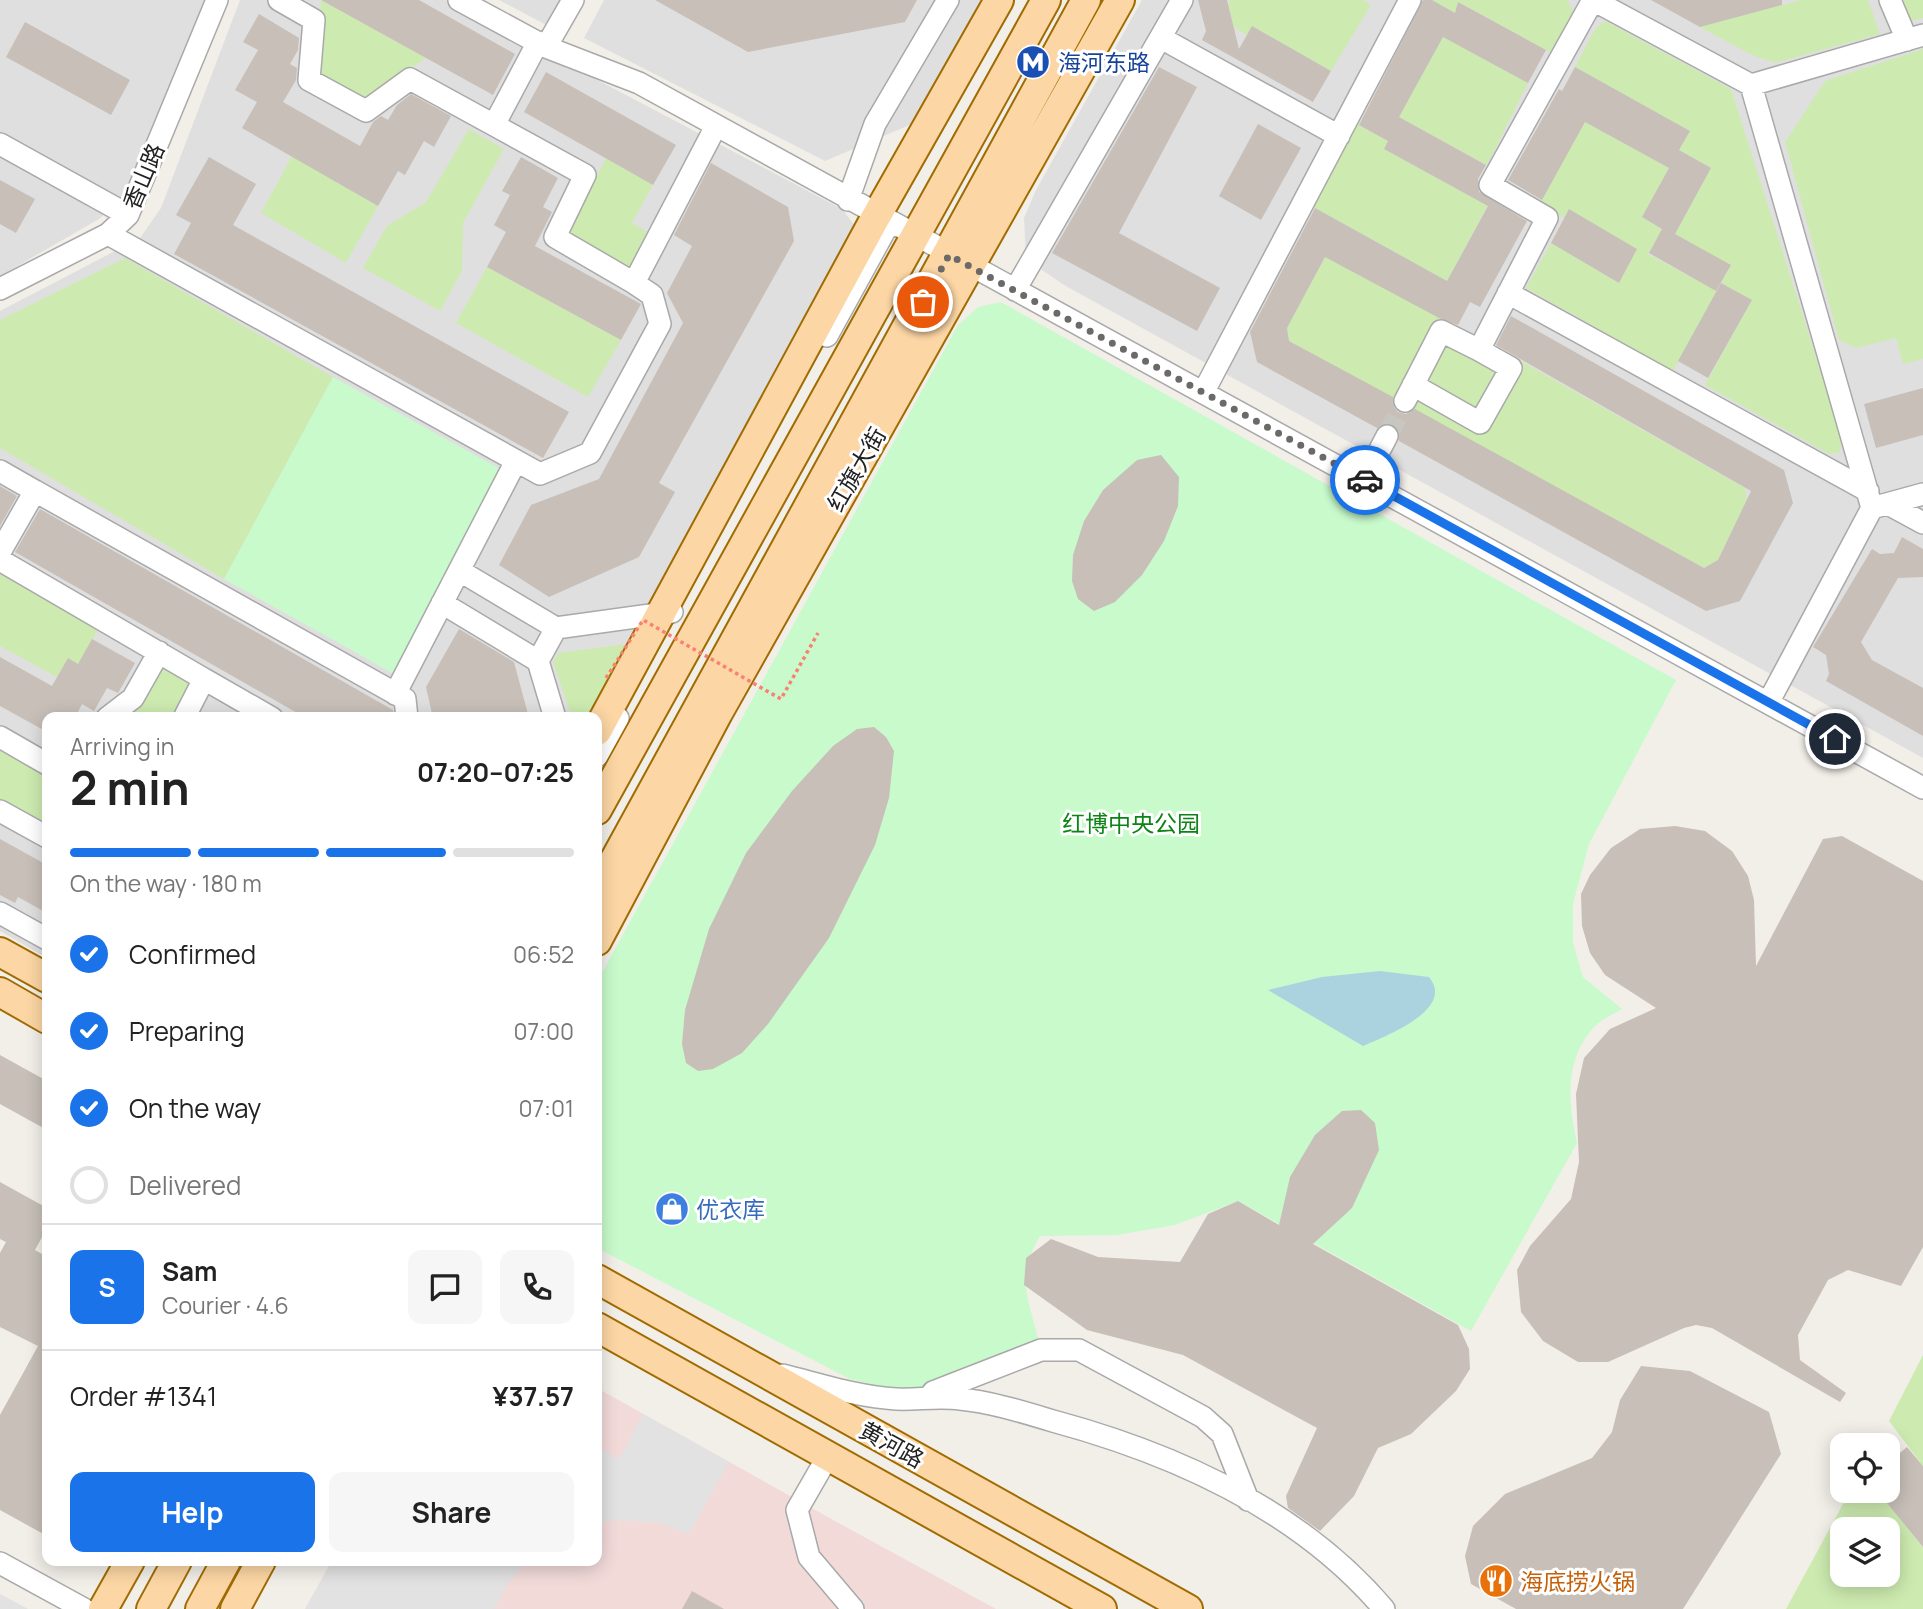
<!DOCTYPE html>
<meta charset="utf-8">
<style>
:root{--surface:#fff;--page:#f6f6f6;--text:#222;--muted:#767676;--line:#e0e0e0;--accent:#1a73e8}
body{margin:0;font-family:Manrope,"Noto Sans SC",sans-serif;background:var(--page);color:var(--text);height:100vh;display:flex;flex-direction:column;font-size:26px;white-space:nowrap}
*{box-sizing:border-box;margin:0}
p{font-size:23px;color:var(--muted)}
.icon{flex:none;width:38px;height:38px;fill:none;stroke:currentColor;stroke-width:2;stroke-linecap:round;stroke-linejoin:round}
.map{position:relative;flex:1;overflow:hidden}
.side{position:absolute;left:42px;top:712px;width:560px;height:854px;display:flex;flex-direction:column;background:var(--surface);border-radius:14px;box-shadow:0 4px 18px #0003}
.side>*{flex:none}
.tools{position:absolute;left:1830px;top:1433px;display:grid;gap:14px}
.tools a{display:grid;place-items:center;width:70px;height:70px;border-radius:14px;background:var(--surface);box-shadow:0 4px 18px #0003;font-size:35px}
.pin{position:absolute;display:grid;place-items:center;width:60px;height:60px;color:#fff;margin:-30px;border:4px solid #fff;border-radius:50%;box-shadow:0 2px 7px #0007}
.courier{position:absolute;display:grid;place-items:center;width:70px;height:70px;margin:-35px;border:5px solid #1a73e8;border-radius:50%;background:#fff;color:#222;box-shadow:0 2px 9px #0007}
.summary em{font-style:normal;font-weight:700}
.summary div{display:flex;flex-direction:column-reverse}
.summary{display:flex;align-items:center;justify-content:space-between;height:119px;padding:0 28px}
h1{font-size:46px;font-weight:700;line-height:52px}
.bar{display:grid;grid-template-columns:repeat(4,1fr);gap:10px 7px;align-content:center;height:84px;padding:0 28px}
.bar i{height:9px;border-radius:5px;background:var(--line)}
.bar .current{background:var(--accent)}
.bar p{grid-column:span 4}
.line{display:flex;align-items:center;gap:18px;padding:0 28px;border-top:2px solid var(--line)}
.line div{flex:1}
.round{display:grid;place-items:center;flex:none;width:74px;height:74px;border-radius:14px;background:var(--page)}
ol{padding:0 28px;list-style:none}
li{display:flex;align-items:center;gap:21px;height:77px}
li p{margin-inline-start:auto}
li .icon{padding:7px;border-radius:50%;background:var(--accent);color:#fff;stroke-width:4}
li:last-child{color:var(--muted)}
li i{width:38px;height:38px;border:4px solid var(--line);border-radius:50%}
.primary-button{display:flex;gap:14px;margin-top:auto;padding:14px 28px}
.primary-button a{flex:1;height:80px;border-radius:14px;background:var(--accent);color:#fff;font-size:28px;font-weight:700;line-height:80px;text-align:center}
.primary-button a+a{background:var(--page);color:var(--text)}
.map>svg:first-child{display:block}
</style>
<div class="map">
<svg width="1923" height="1609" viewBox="0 0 1923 1609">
<rect width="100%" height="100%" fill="#f2efe9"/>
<!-- residential -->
<path fill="#e0dfdf" d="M0,0H209L126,194L99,219L0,276Z
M240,0H446L842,209L855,226L850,252L597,718H47V958L0,931V311L140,238L161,208Z
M499,0H574L558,31Z
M604,0H996L933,115L825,161L584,38Z
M1142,0H1923V758L1064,285L1026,259L1024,218L1036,190Z"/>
<!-- commercial -->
<path fill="#f2dad9" d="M597,1388L835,1521L996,1609H305L332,1561H597Z"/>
<!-- grass -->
<path fill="#cdebb0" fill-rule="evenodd" d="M321,0L426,58L361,103L316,76Z
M1230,0H1363L1371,5L1331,71L1252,26L1247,35L1234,27L1228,4Z
M1432,0H1567L1574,13L1553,54L1459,2L1455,13Z
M1801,0H1868L1880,34L1775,63L1752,55L1700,27Z
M1903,0H1923V18L1911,21Z
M1605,21L1731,89L1842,439L1840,452L1829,454L1705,385L1752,300L1721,283L1731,266L1675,234L1711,168L1679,150L1690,131L1575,67L1595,29Z
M1443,37L1528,83L1487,165L1399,117Z
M1923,49V359L1903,364L1896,338L1856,348L1839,340L1785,142L1825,81Z
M1585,122L1669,168L1642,217L1662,229L1648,254L1717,291L1673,371L1526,288L1551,243L1619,283L1637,249L1569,209L1564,218L1540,203Z
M1355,123L1388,141L1384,149L1470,196L1489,203L1447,281L1313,207Z
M469,129L504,149L463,223L462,271L440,311L363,268L387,226L426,202Z
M292,156L378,206L346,263L261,213Z
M606,158L653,185L632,223L648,232L631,268L569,233Z
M1325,257L1491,344L1745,488L1747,499L1718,560L1704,568L1289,341L1287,328Z
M125,258L333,377L224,579L0,448V320Z
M487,267L621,340L588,397L456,323Z
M0,560L104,620L78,664L68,658L57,677L0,646Z
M649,641L597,718L572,717L553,662L558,653Z
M159,652L204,679L184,717L107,718Z
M0,737L47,764V837L0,811Z
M1923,1355V1466L1889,1421Z
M1850,1491H1877L1923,1547V1609H1786ZM1843,1530H1888V1575H1843Z"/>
<!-- park -->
<path fill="#c8facc" d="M1001,302L1676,680L1589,844L1573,904V943L1583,977L1622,1009C1613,1014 1601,1020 1594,1027C1564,1060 1568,1103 1577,1143L1471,1331L1238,1201L1175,1225L1117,1235L1040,1236C1013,1280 1031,1304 1041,1350L911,1393L850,1379L597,1248V982L958,325L978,307Z
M333,377L504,471L396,675L224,579Z"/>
<!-- parking -->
<path fill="#e2e2e2" d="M643,1414L729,1462L689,1534L660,1523L618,1520L597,1523V1447L619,1459Z
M332,1561H528L507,1585L494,1609H305Z
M0,1594L28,1609H0Z"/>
<!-- water -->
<path fill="#aad3df" d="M1380,971L1429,977C1456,1009 1386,1036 1363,1046L1268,990L1322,977Z"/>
<!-- building -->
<path fill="#c7bfb8" d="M321,0H419L515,54L493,95Z
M655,0H917L905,22L748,52Z
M1198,0H1227L1239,49L1252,26L1331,71L1313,102L1202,40L1206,31Z
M1423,0H1432L1455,13L1458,2L1546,50L1528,83L1443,37L1399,117L1486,165L1478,179L1479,192L1527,221L1480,307L1470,302L1458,325L1439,318L1325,257L1287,328L1289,341L1393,397L1394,407L1398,412L1406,414L1415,409L1704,568L1718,560L1751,491L1496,345L1511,316L1784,470L1793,503L1740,601L1706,611L1399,441L1398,430L1394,425L1386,423L1377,428L1257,362L1250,332L1315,208L1447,281L1488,206L1384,149L1388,141L1359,125Z
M1651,0H1782V5L1700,27Z
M259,14L299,38L298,50L290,64L297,68L296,80L283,102L360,146L373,122L381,116L388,120L397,105L411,94L451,116L434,147L424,141L405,175L398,171L378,206L242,128L257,102L235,90L258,50L243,42Z
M25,22L130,80L111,115L6,57Z
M1159,67L1197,87L1119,233L1220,288L1197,331L1052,253Z
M1575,67L1690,131L1679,150L1711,168L1675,234L1731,265L1716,291L1649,253L1662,229L1642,217L1669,168L1585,122L1542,200L1508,180L1559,89L1562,91Z
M546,72L676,145L653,185L524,112Z
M1258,124L1301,148L1261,220L1219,196Z
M209,157L256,184L233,225L569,412L543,458L174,254L191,223L176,215Z
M521,157L558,178L543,207L552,212L535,246L641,304L621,340L487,267L506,232L494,225L510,195L502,191Z
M711,163L788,207L794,241L659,483L675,492L639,557L549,597L499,565L531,505L599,479L683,323L667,293L692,246L674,235Z
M0,180L35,199L16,233L0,224Z
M1569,209L1637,249L1619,283L1551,243Z
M1721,283L1752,300L1708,378L1678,361Z
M1923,388V435L1876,448L1864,404Z
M1161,455L1179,477L1178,506L1164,541L1142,575L1115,602L1094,611L1078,599L1072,581L1073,555L1084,521L1103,490L1137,460Z
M0,486L17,496L0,526Z
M40,509L393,710L394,718H306L15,552Z
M1902,537L1923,549V577L1898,578L1861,642L1872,660L1923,688V736L1826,681L1829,674L1826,655L1813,647L1872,549L1880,554L1894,553Z
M459,629L514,662L529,718H433L426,687Z
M92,639L135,663L118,693L107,688L94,711L82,704L75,718H47V732L0,706V657L52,686L68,658L78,664Z
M874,727L886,737L894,751L889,798L875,845L829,938L768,1024L742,1053L713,1069L698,1071L686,1063L682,1044L685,1010L709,929L746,853L792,791L833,746L857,729Z
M1675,826L1705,831L1732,851L1748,876L1754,900L1756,966L1823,839L1842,836L1923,881V1247L1901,1286L1848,1270L1828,1280L1798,1335L1800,1360L1846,1393L1840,1402L1712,1328L1696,1325L1684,1328L1608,1362H1578L1543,1341L1521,1312L1517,1270L1530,1246L1571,1199L1579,1162L1576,1094L1584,1058L1610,1029L1656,1008L1605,975L1590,953L1582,926L1581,894L1590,875L1611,848L1640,829Z
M0,839L47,865V913L18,897L15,903L0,895Z
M0,1055L47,1081V1130L0,1104Z
M1361,1110L1375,1123L1379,1150L1352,1208L1313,1244L1458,1325L1469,1349L1470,1369L1456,1391L1411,1434L1378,1448L1354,1496L1320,1531L1288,1508L1286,1496L1317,1428L1183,1355L1087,1330L1024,1285L1026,1258L1051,1239L1098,1257L1180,1262L1208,1214L1238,1201L1279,1225L1290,1177L1315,1135L1342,1111Z
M0,1182L47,1208V1228L35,1250L47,1257V1536L0,1510V1415L38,1346L0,1327V1253L6,1242L0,1239Z
M1641,1366L1690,1371L1769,1412L1781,1454L1683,1609H1516L1471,1584L1465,1556L1473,1526L1505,1494L1592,1458L1612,1432L1620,1400Z
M1907,1447L1923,1466V1547L1877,1491H1888V1463Z
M692,1591L724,1609H682Z"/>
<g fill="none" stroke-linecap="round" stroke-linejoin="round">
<!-- minor-tunnel -->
<path stroke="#c8c6c1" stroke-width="21" stroke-dasharray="21 10" stroke-linecap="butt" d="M1387,436L1405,401"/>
<!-- minor casing -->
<g stroke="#a9a9a9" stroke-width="24">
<path id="minor" d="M279,0L314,20L309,80L366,111L410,79L494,125L538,42
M459,0L546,47L639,83L1923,788
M1593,0L1751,85
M1890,0L1907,40
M1923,35L1751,85L1872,508L1923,494
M1161,38L1339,136
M546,47L573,0
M494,125L585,175L555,237L634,283L716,126
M0,144L128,215
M848,200L875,124L948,0
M108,234L540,474L590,453L660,324L652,295L634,283
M0,289L108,234L128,215L217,0
M1015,290L1182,0
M1508,293L1868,491
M827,336L889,223
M1413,385L1480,423L1511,368L1479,350
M1204,391L1410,0
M1405,401L1441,331L1479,350L1547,218L1490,185L1593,0
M0,471L35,491L0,552
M1364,480L1387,436
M35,491L405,699L407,718
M1888,504L1923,523
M0,560L204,679L184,718
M442,603L538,661L556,628L460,571
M556,628L672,612
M538,661L555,718
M204,679L272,718
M395,694L516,461
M1768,703L1872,508
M107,718L133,698L159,652
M0,737L47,764
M597,756L618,718
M0,811L47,837
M0,913L47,939
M782,1375C819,1384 858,1397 896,1399C917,1400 939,1396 960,1399C991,1402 1023,1412 1053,1421C1175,1454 1300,1510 1384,1609
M933,1392L1041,1350H1079L1203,1417L1222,1434L1248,1500
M828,1456L797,1510L809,1557L853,1609
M0,1563L84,1609"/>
</g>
<!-- major casing -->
<g stroke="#a06b00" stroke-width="32">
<path id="major" d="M597,731L873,222L999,0
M597,810L1046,0
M597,892L1086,0
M597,941L718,713L1120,0
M0,952L47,978
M0,992L47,1019
M597,1279L1188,1609
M597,1327L1102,1609
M103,1609L130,1561
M151,1609L177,1561
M200,1609L226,1561
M235,1609L261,1561"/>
</g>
<!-- minor -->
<use href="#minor" stroke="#fff" stroke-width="21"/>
<!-- major -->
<use href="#major" stroke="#fcd6a4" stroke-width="28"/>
<!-- path-bridge -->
<path stroke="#fa8072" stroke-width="3.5" stroke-dasharray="3.5 3.5" stroke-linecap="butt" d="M606,678L643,620L781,699L818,633"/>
</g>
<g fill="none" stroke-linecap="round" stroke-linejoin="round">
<!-- done -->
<path stroke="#6b6a68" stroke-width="7" stroke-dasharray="0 12.6" d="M923,302L949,255L1365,480"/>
<!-- route -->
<path stroke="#1a73e8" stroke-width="9" d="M1365,480L1835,739"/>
</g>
<!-- icons -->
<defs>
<g id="metro-disc" transform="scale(1.75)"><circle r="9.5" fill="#1a4fb4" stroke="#fff"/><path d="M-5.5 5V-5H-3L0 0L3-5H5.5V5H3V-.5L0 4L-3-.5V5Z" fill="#fff"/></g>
<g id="shop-disc" transform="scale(1.75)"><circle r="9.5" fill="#3f7fe0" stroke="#fff"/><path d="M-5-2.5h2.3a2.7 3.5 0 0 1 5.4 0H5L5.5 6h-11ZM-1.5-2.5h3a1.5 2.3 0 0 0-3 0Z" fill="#fff"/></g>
<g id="restaurant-disc" transform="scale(1.75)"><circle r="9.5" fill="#e8710a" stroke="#fff"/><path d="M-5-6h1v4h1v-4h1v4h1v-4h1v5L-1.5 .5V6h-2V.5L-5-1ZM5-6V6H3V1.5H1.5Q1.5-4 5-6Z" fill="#fff"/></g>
</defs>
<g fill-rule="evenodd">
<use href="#metro-disc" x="1033" y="62"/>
<use href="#shop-disc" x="672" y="1209"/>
<use href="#restaurant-disc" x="1496" y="1581"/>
</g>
<g text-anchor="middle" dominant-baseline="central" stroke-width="6" stroke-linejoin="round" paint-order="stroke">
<!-- transit labels -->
<g font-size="23" fill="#164399" stroke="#fff" text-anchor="start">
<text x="1058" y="62">海河东路</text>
</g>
<!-- street labels -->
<g font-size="23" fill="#222" stroke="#fff">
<text transform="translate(143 176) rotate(-67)">香山路</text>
<text transform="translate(856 469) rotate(-60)">红旗大街</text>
<text transform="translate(892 1444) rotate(29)">黄河路</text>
</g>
<!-- park labels -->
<g font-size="23" fill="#0c8416" stroke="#fff">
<text x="1131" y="823">红博中央公园</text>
</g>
<!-- shop labels -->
<g font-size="23" fill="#366cbe" stroke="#fff" text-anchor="start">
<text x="696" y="1209">优衣库</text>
</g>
<!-- food labels -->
<g font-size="23" fill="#c56008" stroke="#fff" text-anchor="start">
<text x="1520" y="1581">海底捞火锅</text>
</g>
</g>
</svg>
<div class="tools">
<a><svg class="icon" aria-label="locate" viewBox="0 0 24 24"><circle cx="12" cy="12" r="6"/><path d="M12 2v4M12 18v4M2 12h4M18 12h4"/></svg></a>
<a><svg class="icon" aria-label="layers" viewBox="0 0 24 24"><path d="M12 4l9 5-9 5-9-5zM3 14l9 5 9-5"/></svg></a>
</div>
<div class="pin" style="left:923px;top:302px;background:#ea580c"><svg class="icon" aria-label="bag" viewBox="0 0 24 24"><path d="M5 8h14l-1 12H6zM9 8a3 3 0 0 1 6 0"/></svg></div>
<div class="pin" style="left:1835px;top:739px;background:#1f2937"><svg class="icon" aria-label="home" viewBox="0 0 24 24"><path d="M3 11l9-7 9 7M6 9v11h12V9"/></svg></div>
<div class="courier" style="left:1365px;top:480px"><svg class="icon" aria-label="car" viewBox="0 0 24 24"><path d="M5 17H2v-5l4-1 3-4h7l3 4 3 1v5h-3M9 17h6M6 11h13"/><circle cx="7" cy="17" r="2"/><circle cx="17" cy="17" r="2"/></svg></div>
<section class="side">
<div class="summary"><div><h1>2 min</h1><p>Arriving in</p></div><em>07:20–07:25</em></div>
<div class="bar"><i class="current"></i><i class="current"></i><i class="current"></i><i></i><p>On the way · 180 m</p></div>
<ol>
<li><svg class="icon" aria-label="check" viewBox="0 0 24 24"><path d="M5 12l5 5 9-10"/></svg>Confirmed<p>06:52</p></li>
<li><svg class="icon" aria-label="check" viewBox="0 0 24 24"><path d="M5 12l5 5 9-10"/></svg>Preparing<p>07:00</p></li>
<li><svg class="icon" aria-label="check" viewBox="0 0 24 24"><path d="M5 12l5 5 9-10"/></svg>On the way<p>07:01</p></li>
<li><i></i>Delivered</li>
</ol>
<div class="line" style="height:126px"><b class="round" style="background:var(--accent);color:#fff">S</b><div><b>Sam</b><p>Courier · 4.6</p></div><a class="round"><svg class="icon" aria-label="chat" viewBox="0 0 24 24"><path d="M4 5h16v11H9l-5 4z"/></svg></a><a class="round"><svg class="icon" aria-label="phone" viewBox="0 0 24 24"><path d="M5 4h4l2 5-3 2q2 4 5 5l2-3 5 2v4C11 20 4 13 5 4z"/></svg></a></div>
<div class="line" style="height:91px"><div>Order #1341</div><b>¥37.57</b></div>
<div class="primary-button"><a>Help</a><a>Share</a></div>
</section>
</div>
